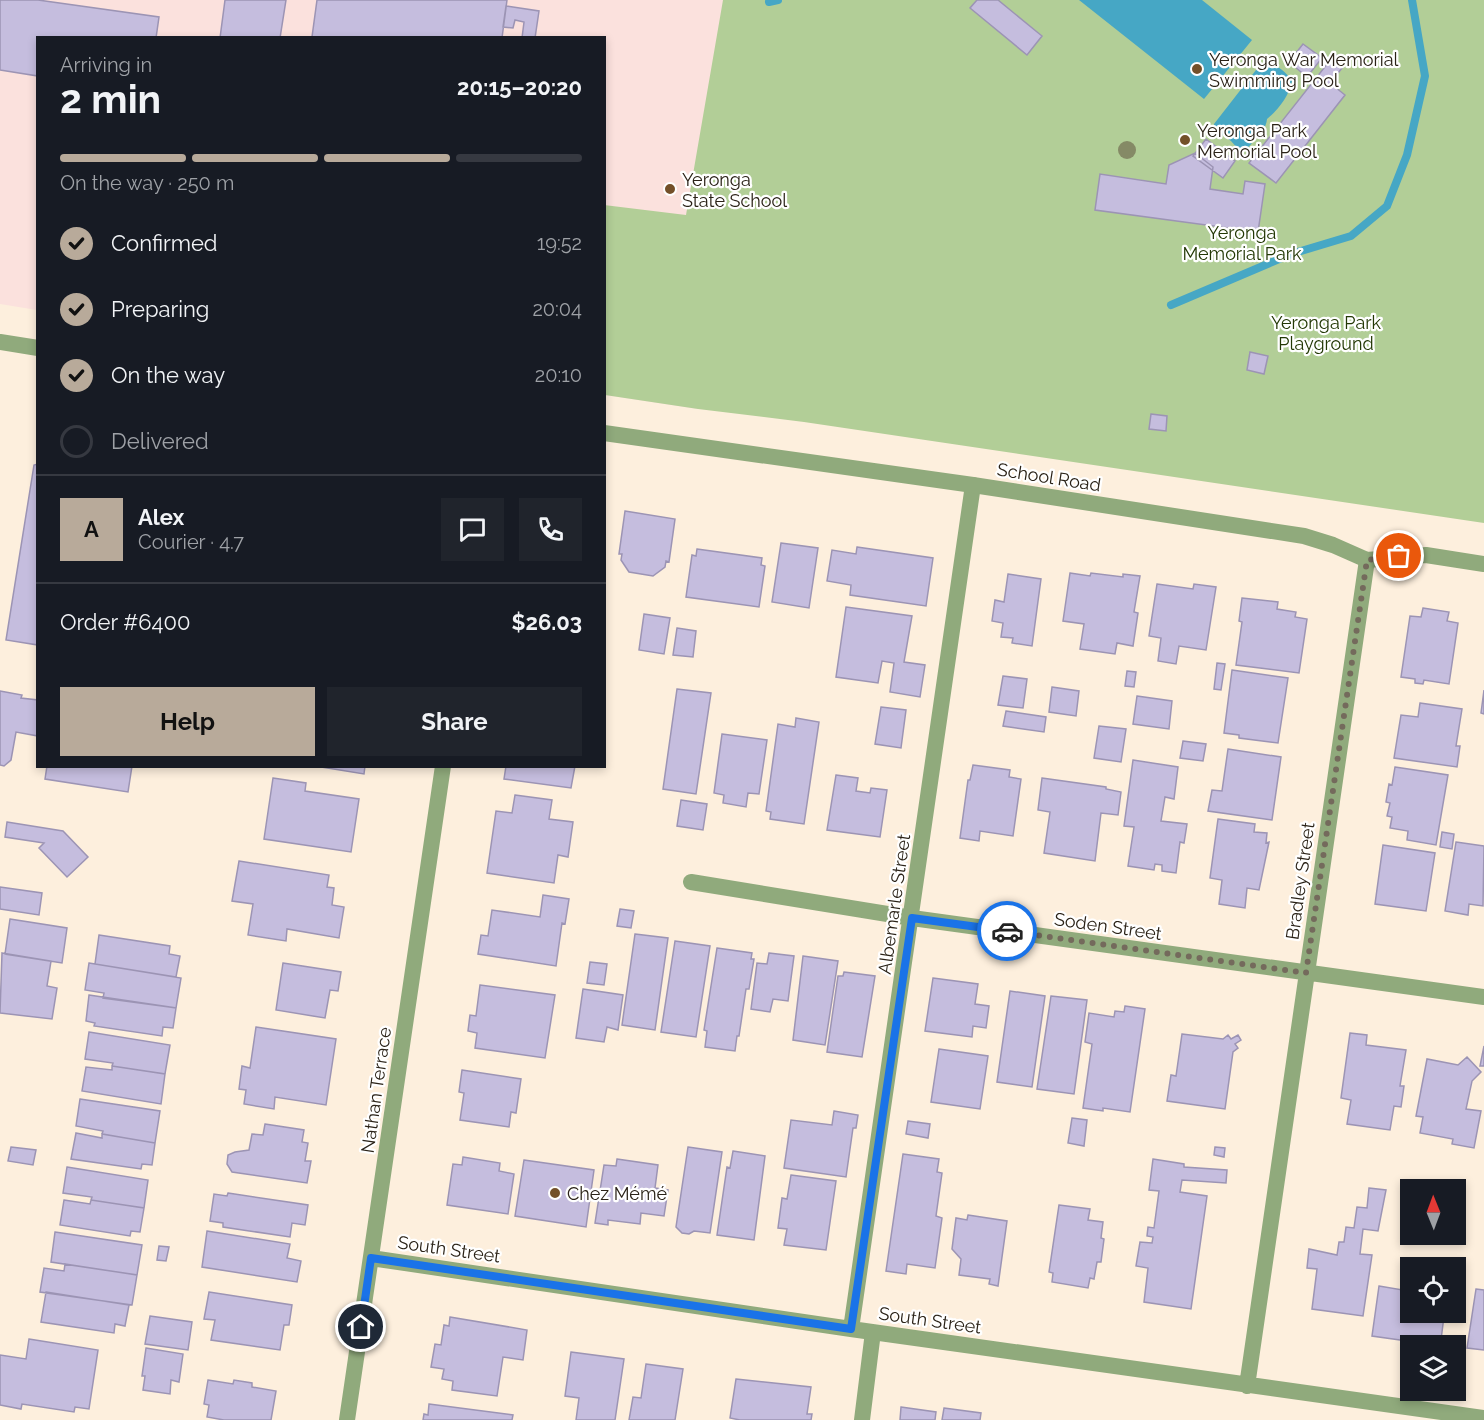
<!DOCTYPE html>
<meta charset="utf-8">
<style>
:root{--surface:#171b24;--page:#20242c;--text:#f1f3f6;--muted:#9ea1a6;--line:#363941;--accent:#b8aa9a}
body{margin:0;font-family:Raleway,sans-serif;background:var(--page);color:var(--text);height:100vh;display:flex;flex-direction:column;font-size:22px;white-space:nowrap}
*{box-sizing:border-box;margin:0}
p{font-size:20px;color:var(--muted)}
.icon{flex:none;width:33px;height:33px;fill:none;stroke:currentColor;stroke-width:2;stroke-linecap:round;stroke-linejoin:round}
.map{position:relative;flex:1;overflow:hidden}
.drawer{position:absolute;left:36px;top:36px;width:570px;height:732px;display:flex;flex-direction:column;background:var(--surface);border-radius:0px;box-shadow:0 3px 9px #0003}
.drawer>*{flex:none}
.needle{width:39px;rotate:359deg}
.controls{position:absolute;left:1400px;top:1179px;display:grid;gap:12px}
.controls a{display:grid;place-items:center;width:66px;height:66px;border-radius:0px;background:var(--surface);box-shadow:0 3px 9px #0003;font-size:30px}
.pin{position:absolute;display:grid;place-items:center;width:51px;height:51px;color:#fff;margin:-26px;border:3px solid #fff;border-radius:50%;box-shadow:0 2px 6px #0007}
.courier{position:absolute;display:grid;place-items:center;width:60px;height:60px;margin:-30px;border:4px solid #1a73e8;border-radius:50%;background:#fff;color:#222;box-shadow:0 2px 8px #0007}
.overview em{font-style:normal;font-weight:700}
.overview div{display:flex;flex-direction:column-reverse}
.overview{display:flex;align-items:center;justify-content:space-between;height:102px;padding:0 24px}
h1{font-size:39px;font-weight:700;line-height:45px}
.bar{display:grid;grid-template-columns:repeat(4,1fr);gap:9px 6px;align-content:center;height:72px;padding:0 24px}
.bar i{height:8px;border-radius:4px;background:var(--line)}
.bar .selected{background:var(--accent)}
.bar p{grid-column:span 4}
.line{display:flex;align-items:center;gap:15px;padding:0 24px;border-top:2px solid var(--line)}
.line div{flex:1}
.round{display:grid;place-items:center;flex:none;width:63px;height:63px;border-radius:0px;background:var(--page)}
ol{padding:0 24px;list-style:none}
li{display:flex;align-items:center;gap:18px;height:66px}
li p{margin-inline-start:auto}
li .icon{padding:6px;border-radius:50%;background:var(--accent);color:#111;stroke-width:4}
li:last-child{color:var(--muted)}
li i{width:33px;height:33px;border:3px solid var(--line);border-radius:50%}
.cta{display:flex;gap:12px;margin-top:auto;padding:12px 24px}
.cta a{flex:1;height:69px;border-radius:0px;background:var(--accent);color:#111;font-size:24px;font-weight:700;line-height:69px;text-align:center}
.cta a+a{background:var(--page);color:var(--text)}
.map>svg:first-child{display:block}
</style>
<div class="map">
<svg width="1484" height="1420" viewBox="0 0 1484 1420">
<rect width="100%" height="100%" fill="#fdefdd"/>
<!-- education -->
<path fill="#fbe1dd" d="M0,0H766L698,409L605,395L604,38H38L37,310L0,304Z"/>
<!-- green -->
<path fill="#b2ce97" d="M723,0H1484V523L804,422L698,409L605,395L604,205L686,215Z"/>
<!-- water -->
<path fill="#46a7c5" d="M1079,0H1202L1252,40L1204,99Z
M1265,64C1278,64 1285,71 1292,81C1289,96 1279,109 1267,119C1266,128 1263,130 1255,134C1253,144 1249,149 1239,150L1231,141L1214,129V124L1256,70Z"/>
<g fill="none" stroke-linecap="round" stroke-linejoin="round">
<!-- stream -->
<path stroke="#46a7c5" stroke-width="8" d="M769,2L778,0
M1171,305L1291,254L1351,236L1387,206L1407,155L1425,76L1412,0"/>
</g>
<!-- building -->
<path fill="#c5bdde" stroke="#9c94b4" stroke-width="1.5" d="M0,0H38L159,17L156,38H38V76L0,70Z
M225,0H286L280,38H220Z
M317,0H507L502,38H317L312,37Z
M977,0H998L1042,36L1027,55L970,8Z
M506,6L539,11L535,38H522L524,22L515,20L513,28L503,27Z
M1303,44L1322,58L1307,77L1289,62Z
M1335,54L1346,63L1330,83L1345,95L1276,183L1249,163Z
M1206,139L1235,161L1223,178L1193,156Z
M1195,153L1213,167L1210,189L1243,194L1245,181L1265,184L1258,232L1095,210L1100,174L1166,184L1169,165Z
M1250,352L1268,356L1264,374L1247,370Z
M1151,414L1167,416L1166,431L1149,429Z
M38,464V645L6,640L34,465Z
M625,511L675,519L669,562L666,561L665,567L653,576L629,572L621,560L622,554H619Z
M781,543L818,548L809,608L772,602Z
M857,547L933,558L926,606L850,595L851,585L827,581L832,550L856,554Z
M697,549L762,558L761,565L765,566L759,607L686,597L692,555L696,556Z
M1070,573L1090,576L1091,573L1123,577V574L1140,576L1134,612L1138,613L1133,646L1117,643L1115,654L1080,649L1084,624L1063,621Z
M1008,574L1041,579L1032,646L1012,643L1013,638L1001,637L1003,623L992,621L995,600L1004,602Z
M1157,584L1193,589L1194,584L1216,587L1206,650L1179,646L1176,664L1158,661L1161,638L1149,636Z
M1242,598L1278,602L1277,609L1296,612L1295,617L1307,619L1299,673L1236,665L1242,622L1239,621Z
M846,607L912,616L904,662L925,665L920,697L890,692L894,663L882,661L878,683L836,677Z
M1423,608L1449,612L1447,621L1458,623L1449,684L1424,680L1423,684L1415,683V679L1401,677L1410,616L1421,617Z
M644,614L670,618L664,654L639,650Z
M677,628L696,631L693,657L673,655Z
M1217,663L1225,664L1221,690L1214,689Z
M1232,670L1288,678L1278,743L1239,738V735L1224,733Z
M1127,671L1136,672L1134,687L1125,686Z
M1003,676L1027,679L1023,708L998,705Z
M1052,687L1079,691L1076,716L1049,712Z
M677,689L711,693L696,794L663,789Z
M1484,690V714L1481,713Z
M0,691L22,695L21,698L38,700V736L16,732L11,760L4,766L0,765Z
M1137,696L1172,701L1169,729L1133,724Z
M1420,703L1462,709L1456,746H1460L1457,767L1394,758L1401,715L1418,717Z
M881,707L906,710L901,748L875,744Z
M1006,711L1046,717L1044,732L1003,726Z
M796,718L819,722L804,824L770,819L771,812L766,811L778,724L795,727Z
M1099,726L1126,729L1121,762L1094,758Z
M722,734L767,740L759,794L748,793L746,807L723,803L724,795L714,793Z
M1183,741L1206,744L1203,761L1180,758Z
M1228,749L1281,757L1272,820L1208,811L1212,790L1222,791Z
M1133,760L1178,767L1174,799L1165,797L1161,821L1187,824L1184,843L1180,842L1176,873L1162,871V865L1155,864L1154,870L1128,866L1134,827L1124,826Z
M973,765L1010,770L1009,777L1021,779L1013,836L980,831L979,841L960,838L968,780H970Z
M47,766H132L128,792L45,779Z
M315,766H365L364,774Z
M506,766H575L571,788L504,779Z
M1395,767L1448,775L1436,845L1407,840L1408,831L1390,828L1392,817L1387,816L1390,803L1386,802L1389,784L1392,785Z
M836,775L858,778L856,791L870,793L871,788L887,790L880,837L827,830Z
M273,778L306,783L305,791L359,799L351,852L264,839Z
M1042,778L1106,787V789L1121,792L1118,815L1101,813L1095,861L1044,853L1050,812L1038,810Z
M515,795L552,800L549,819L573,822L568,857L558,855L554,883L487,873L496,811L512,813Z
M681,800L707,804L703,830L677,826Z
M1218,819L1255,824L1254,832L1267,833L1266,843L1269,842L1259,890L1247,888L1245,908L1219,904L1222,880L1210,878Z
M7,822L63,831L88,857L67,877L39,848L44,843L5,837Z
M1442,832L1454,834L1452,849L1440,847Z
M1456,842L1484,846L1483,906L1469,904L1468,915L1445,911Z
M1383,845L1435,853L1426,911L1375,904Z
M239,861L329,875L327,887L334,888L332,905L344,907L339,938L287,929L286,941L248,935L253,904L232,901Z
M0,887L42,893L39,915L0,909Z
M543,895L569,899L565,924L562,923L556,966L478,954L481,935L488,936L492,910L540,917Z
M620,909L634,911L631,928L617,926Z
M10,919L67,928L62,963L5,954Z
M635,934L668,938L655,1030L622,1025Z
M99,935L170,946L169,954L180,956L176,977L95,964Z
M675,941L710,946L696,1037L661,1032Z
M717,948L752,953L751,959H754L749,989H746L739,1036H737L735,1051L705,1047L707,1031L704,1030Z
M2,953L51,961L47,986L57,988L52,1019L0,1013Z
M769,953L794,956L788,1001L773,999L770,1012L751,1009L757,963L767,964Z
M803,956L838,961L825,1045L793,1040Z
M590,962L607,964L604,985L587,983Z
M89,963L181,978L176,1008L103,998L104,993L85,990Z
M283,963L341,972L338,991L330,990L325,1018L276,1010Z
M844,972L875,976L862,1057L827,1052L838,976H843Z
M933,978L978,984L975,1004L989,1006L986,1028L973,1026L972,1037L925,1031Z
M480,985L555,995L545,1058L475,1048L477,1033L468,1031L470,1015L476,1016Z
M583,989L623,995L618,1030L607,1027L604,1042L576,1038Z
M1010,991L1045,996L1032,1087L997,1082Z
M89,995L176,1008L173,1028L163,1027L162,1036L94,1026L95,1023L86,1021Z
M1051,996L1087,1000L1074,1094L1037,1089Z
M1125,1006L1145,1009L1130,1112L1103,1108V1111L1083,1108L1092,1044L1085,1042L1089,1013L1114,1017L1115,1011L1124,1012Z
M256,1027L336,1039L326,1105L275,1097L274,1109L244,1104L246,1090L239,1089L242,1066L250,1068Z
M89,1032L170,1045L165,1074L112,1066L113,1063L85,1059Z
M1350,1033L1367,1035L1366,1045L1406,1050L1400,1086H1404L1401,1107L1394,1106L1390,1130L1347,1124L1351,1100L1341,1098Z
M1182,1034L1223,1039L1228,1035L1231,1039L1238,1035L1241,1040L1235,1044L1238,1048L1233,1052L1225,1109L1167,1101L1171,1075L1176,1076Z
M1484,1046V1066H1480Z
M939,1049L988,1056L980,1109L931,1102Z
M1467,1057L1481,1072L1472,1081L1466,1109L1481,1111L1474,1148L1452,1144L1453,1139L1420,1133L1423,1117L1416,1116L1427,1059L1458,1065Z
M112,1066L165,1074L161,1104L82,1091L86,1067L112,1070Z
M462,1070L521,1079L516,1113L511,1112L509,1127L460,1120L464,1093L459,1092Z
M80,1099L160,1111L155,1143L102,1134L103,1131L76,1126Z
M834,1111L858,1115L856,1128H853L846,1177L784,1168L791,1120L832,1125Z
M1072,1118L1087,1120L1084,1146L1068,1143Z
M908,1121L930,1124L928,1138L906,1134Z
M265,1124L304,1130L302,1142L308,1143L305,1161H311L307,1183L232,1172L227,1164L228,1155L235,1152L249,1150L252,1134L263,1135Z
M76,1133L102,1138V1134L155,1143L152,1165L142,1164L141,1169L71,1159Z
M11,1147L36,1150L33,1165L8,1161Z
M688,1147L722,1152L710,1233L694,1231L689,1234L682,1233L676,1227Z
M1215,1147L1225,1148L1224,1157L1214,1155Z
M733,1151L765,1156L754,1240L717,1235L727,1167L730,1168Z
M903,1154L939,1159L937,1172L942,1173L936,1216L942,1218L935,1268L907,1264L906,1274L886,1271Z
M463,1157L500,1163L499,1171L514,1174L508,1214L447,1205L453,1164L462,1165Z
M617,1159L658,1165L655,1188L668,1190L664,1216L641,1213L640,1224L608,1220V1225L595,1223L604,1165L616,1166Z
M1153,1159L1184,1164V1167L1227,1170L1226,1183L1182,1180L1180,1192L1207,1196L1191,1309L1144,1302L1148,1268L1136,1266L1140,1242L1152,1243L1153,1237L1147,1236L1148,1227L1154,1228L1159,1191L1149,1190Z
M524,1160L594,1170L586,1227L515,1216Z
M67,1167L148,1180L144,1208L91,1200L92,1197L63,1193Z
M791,1175L836,1181L826,1250L784,1245L787,1229L778,1228L782,1198L787,1199Z
M1369,1188L1386,1190L1378,1231L1363,1229L1360,1254L1372,1255L1363,1316L1312,1309L1317,1269L1307,1268L1309,1249L1337,1255L1339,1242H1344L1346,1227L1354,1228L1357,1207L1367,1208Z
M228,1193L308,1205L305,1225L292,1223L290,1237L223,1227V1223L210,1221L214,1194L227,1196Z
M64,1200L90,1204L91,1200L144,1208L140,1232L131,1231L130,1236L60,1225Z
M1059,1205L1090,1209L1088,1220L1103,1222L1101,1238L1104,1239L1101,1262H1097L1094,1279L1090,1278L1088,1288L1052,1282L1053,1273L1049,1272Z
M968,1215L1007,1221L998,1286L989,1284L990,1279L959,1275L961,1259L952,1249L956,1218L967,1220Z
M207,1231L290,1244L287,1258L301,1261L297,1282L202,1267Z
M55,1232L142,1245L137,1275L51,1262Z
M159,1246L169,1247L166,1261L157,1260Z
M65,1264L137,1275L132,1305L40,1292L44,1268L64,1271Z
M1379,1286L1409,1291L1407,1305H1410V1312H1432V1314L1444,1316L1441,1340L1429,1338L1428,1344L1372,1336Z
M1476,1289L1484,1290V1350L1467,1348Z
M46,1292L129,1305L125,1326L115,1324L114,1333L41,1322Z
M209,1292L292,1305L289,1325H284L280,1350L211,1340L215,1320L204,1319Z
M150,1316L192,1322L188,1350L145,1344Z
M450,1317L527,1330L523,1360L503,1357L497,1396L452,1390L453,1381L442,1379L444,1369L431,1367L435,1344L441,1345L444,1325L449,1326Z
M29,1339L98,1350L89,1409L75,1407L74,1412L22,1404L21,1409L0,1405V1355L26,1359Z
M146,1348L183,1354L179,1382L171,1380L170,1394L143,1390L145,1376H142Z
M571,1352L624,1359L615,1420H576L579,1398L565,1396Z
M646,1364L683,1369L675,1420H629L633,1397L641,1398Z
M736,1379L811,1387L807,1414H812L811,1420H740L730,1418Z
M208,1380L233,1384L234,1380L252,1383V1387L276,1391L271,1420H224L207,1417L209,1405L204,1404Z
M429,1404L513,1415L512,1420H423L424,1414L428,1415Z
M901,1407L936,1412L935,1420H900Z
M944,1408L981,1413L980,1420H942Z"/>
<g fill="none" stroke-linecap="round" stroke-linejoin="round">
<!-- minor -->
<path stroke="#90aa7c" stroke-width="16" d="M691,882L912,918L1484,997
M371,1258L851,1329L1484,1418
M851,1329L973,485
M1247,1386L1367,560
M347,1420L443,766
M862,1420L873,1332"/>
<!-- tertiary -->
<path stroke="#90aa7c" stroke-width="16" d="M0,342L38,348
M604,433L973,485L1304,536L1333,545L1367,560L1426,555L1484,564"/>
</g>
<!-- trees -->
<circle fill="#858a66" cx="1127" cy="150" r="9"/>
<g fill="none" stroke-linecap="round" stroke-linejoin="round">
<!-- done -->
<path stroke="#746a5c" stroke-width="6" stroke-dasharray="0 10.8" d="M1007,931L1306,973L1367,560L1399,556"/>
<!-- route -->
<path stroke="#1a73e8" stroke-width="8" d="M361,1327L371,1258L851,1329L912,918L1007,931"/>
</g>
<!-- markers -->
<g fill="#735029" stroke="#fff" stroke-width="2">
<circle cx="1197" cy="69" r="6"/>
<circle cx="1185" cy="140" r="6"/>
<circle cx="670" cy="189" r="6"/>
<circle cx="555" cy="1193" r="6"/>
</g>
<g text-anchor="middle" dominant-baseline="central" stroke-width="4.5" stroke-linejoin="round" paint-order="stroke">
<!-- poi labels -->
<g font-size="18" fill="#2a2217" stroke="#fff" text-anchor="start">
<text x="1209" y="59">Yeronga War Memorial<tspan x="1209" dy="21">Swimming Pool</tspan></text>
<text x="1197" y="130">Yeronga Park<tspan x="1197" dy="21">Memorial Pool</tspan></text>
<text x="682" y="179">Yeronga<tspan x="682" dy="21">State School</tspan></text>
<text x="567" y="1193">Chez Mémé</text>
</g>
<!-- park labels -->
<g font-size="18" fill="#233805" stroke="#fff">
<text x="1242" y="232">Yeronga<tspan x="1242" dy="21">Memorial Park</tspan></text>
<text x="1326" y="322">Yeronga Park<tspan x="1326" dy="21">Playground</tspan></text>
</g>
<!-- street labels -->
<g font-size="18" fill="#2a2217" stroke="#fff">
<text transform="translate(1049 477) rotate(9)">School Road</text>
<text transform="translate(1300 881) rotate(-82)">Bradley Street</text>
<text transform="translate(894 904) rotate(-82)">Albemarle Street</text>
<text transform="translate(1108 926) rotate(8)">Soden Street</text>
<text transform="translate(376 1090) rotate(-82)">Nathan Terrace</text>
<text transform="translate(449 1249) rotate(8)">South Street</text>
<text transform="translate(930 1320) rotate(8)">South Street</text>
</g>
</g>
</svg>
<div class="controls">
<a><svg class="needle" viewBox="-14 -14 28 28"><path d="M0-13l5 13h-10z" fill="#e53935"/><path d="M0 13l5-13h-10z" fill="#9ea1a6"/></svg></a>
<a><svg class="icon" aria-label="locate" viewBox="0 0 24 24"><circle cx="12" cy="12" r="6"/><path d="M12 2v4M12 18v4M2 12h4M18 12h4"/></svg></a>
<a><svg class="icon" aria-label="layers" viewBox="0 0 24 24"><path d="M12 4l9 5-9 5-9-5zM3 14l9 5 9-5"/></svg></a>
</div>
<div class="pin" style="left:1399px;top:556px;background:#ea580c"><svg class="icon" aria-label="bag" viewBox="0 0 24 24"><path d="M5 8h14l-1 12H6zM9 8a3 3 0 0 1 6 0"/></svg></div>
<div class="pin" style="left:361px;top:1327px;background:#1f2937"><svg class="icon" aria-label="home" viewBox="0 0 24 24"><path d="M3 11l9-7 9 7M6 9v11h12V9"/></svg></div>
<div class="courier" style="left:1007px;top:931px"><svg class="icon" aria-label="car" viewBox="0 0 24 24"><path d="M5 17H2v-5l4-1 3-4h7l3 4 3 1v5h-3M9 17h6M6 11h13"/><circle cx="7" cy="17" r="2"/><circle cx="17" cy="17" r="2"/></svg></div>
<section class="drawer">
<div class="overview"><div><h1>2 min</h1><p>Arriving in</p></div><em>20:15–20:20</em></div>
<div class="bar"><i class="selected"></i><i class="selected"></i><i class="selected"></i><i></i><p>On the way · 250 m</p></div>
<ol>
<li><svg class="icon" aria-label="check" viewBox="0 0 24 24"><path d="M5 12l5 5 9-10"/></svg>Confirmed<p>19:52</p></li>
<li><svg class="icon" aria-label="check" viewBox="0 0 24 24"><path d="M5 12l5 5 9-10"/></svg>Preparing<p>20:04</p></li>
<li><svg class="icon" aria-label="check" viewBox="0 0 24 24"><path d="M5 12l5 5 9-10"/></svg>On the way<p>20:10</p></li>
<li><i></i>Delivered</li>
</ol>
<div class="line" style="height:108px"><b class="round" style="background:var(--accent);color:#111">A</b><div><b>Alex</b><p>Courier · 4.7</p></div><a class="round"><svg class="icon" aria-label="chat" viewBox="0 0 24 24"><path d="M4 5h16v11H9l-5 4z"/></svg></a><a class="round"><svg class="icon" aria-label="phone" viewBox="0 0 24 24"><path d="M5 4h4l2 5-3 2q2 4 5 5l2-3 5 2v4C11 20 4 13 5 4z"/></svg></a></div>
<div class="line" style="height:78px"><div>Order #6400</div><b>$26.03</b></div>
<div class="cta"><a>Help</a><a>Share</a></div>
</section>
</div>
